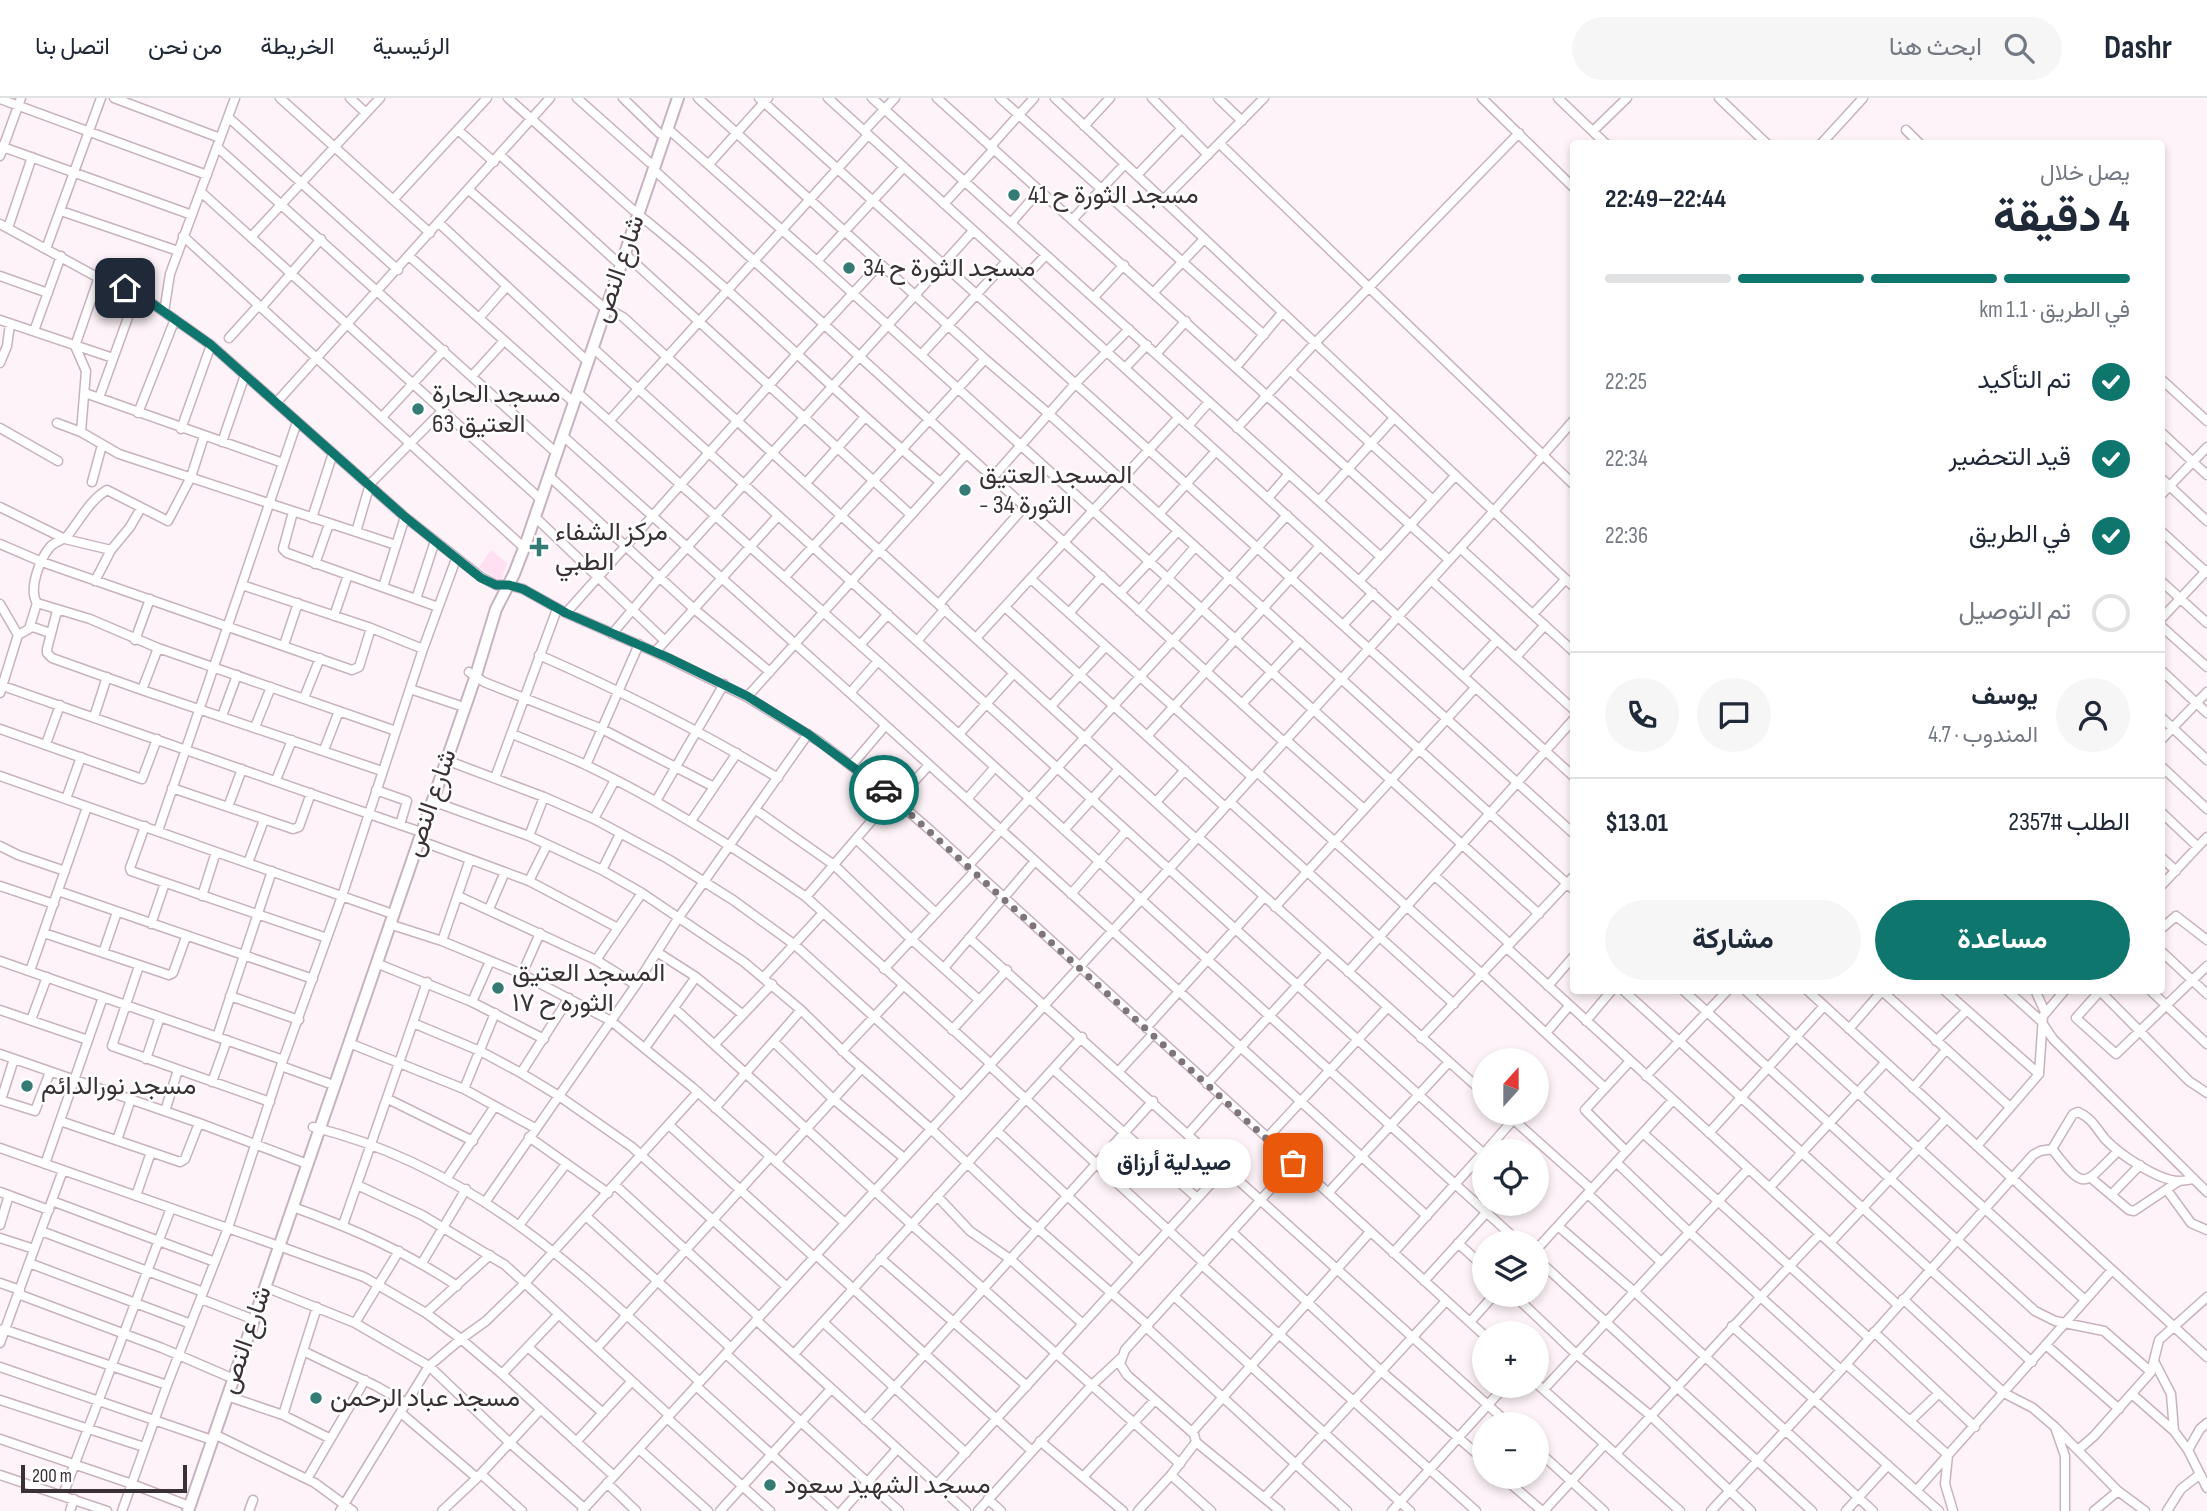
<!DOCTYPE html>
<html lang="ar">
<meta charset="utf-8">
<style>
:root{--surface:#fff;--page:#f6f6f7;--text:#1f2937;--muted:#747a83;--line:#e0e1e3;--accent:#0f766e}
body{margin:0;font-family:"Sofia Sans Condensed",Vazirmatn,sans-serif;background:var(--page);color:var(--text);direction:rtl;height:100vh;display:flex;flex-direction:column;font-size:26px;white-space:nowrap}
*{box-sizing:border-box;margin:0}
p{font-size:23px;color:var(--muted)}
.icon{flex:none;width:38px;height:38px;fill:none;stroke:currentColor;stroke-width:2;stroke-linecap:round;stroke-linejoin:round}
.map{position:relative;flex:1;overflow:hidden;direction:ltr}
.details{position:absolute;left:1570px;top:42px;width:595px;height:854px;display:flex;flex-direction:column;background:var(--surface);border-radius:7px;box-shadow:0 4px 10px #0003;direction:rtl}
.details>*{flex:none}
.needle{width:46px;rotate:21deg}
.tools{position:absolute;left:1472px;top:950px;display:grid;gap:14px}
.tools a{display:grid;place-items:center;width:77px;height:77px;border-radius:50%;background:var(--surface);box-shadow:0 4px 10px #0003;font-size:35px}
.scale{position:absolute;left:21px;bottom:18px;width:166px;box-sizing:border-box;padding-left:7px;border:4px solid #3a3136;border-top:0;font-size:19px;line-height:24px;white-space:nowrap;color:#3a3136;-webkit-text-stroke:5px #fff;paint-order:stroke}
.pin{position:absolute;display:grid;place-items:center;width:60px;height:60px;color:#fff;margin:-30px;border-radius:14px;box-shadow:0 4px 10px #0006}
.courier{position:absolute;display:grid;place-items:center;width:70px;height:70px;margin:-35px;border:5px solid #0f766e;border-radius:50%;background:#fff;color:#222;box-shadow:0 2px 9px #0007}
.bubble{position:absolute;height:49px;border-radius:24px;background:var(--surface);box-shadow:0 4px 10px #0003;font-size:23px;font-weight:700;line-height:49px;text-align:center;direction:rtl}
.head em{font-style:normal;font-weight:700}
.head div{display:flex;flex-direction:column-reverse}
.head{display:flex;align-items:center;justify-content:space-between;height:119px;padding:0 35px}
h1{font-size:46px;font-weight:700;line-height:52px}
.bar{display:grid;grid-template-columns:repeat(4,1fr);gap:10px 7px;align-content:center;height:84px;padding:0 35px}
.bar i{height:9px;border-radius:5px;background:var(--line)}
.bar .active{background:var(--accent)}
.bar p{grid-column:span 4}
.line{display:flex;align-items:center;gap:18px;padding:0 35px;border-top:2px solid var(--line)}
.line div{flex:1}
.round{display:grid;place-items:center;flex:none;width:74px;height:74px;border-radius:37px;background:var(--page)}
ol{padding:0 35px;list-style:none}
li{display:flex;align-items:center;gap:21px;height:77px}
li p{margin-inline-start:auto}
li .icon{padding:7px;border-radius:50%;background:var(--accent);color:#fff;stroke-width:4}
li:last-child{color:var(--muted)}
li i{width:38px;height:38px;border:4px solid var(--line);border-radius:50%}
.action{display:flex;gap:14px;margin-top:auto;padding:14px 35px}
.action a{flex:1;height:80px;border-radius:42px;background:var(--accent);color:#fff;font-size:28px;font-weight:700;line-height:80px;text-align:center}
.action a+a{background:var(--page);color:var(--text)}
header{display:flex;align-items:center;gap:42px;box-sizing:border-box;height:98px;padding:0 35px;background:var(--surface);border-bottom:2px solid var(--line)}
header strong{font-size:33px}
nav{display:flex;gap:38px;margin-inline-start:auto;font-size:24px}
.search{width:490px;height:63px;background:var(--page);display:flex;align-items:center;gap:18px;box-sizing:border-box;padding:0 24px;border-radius:38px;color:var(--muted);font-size:26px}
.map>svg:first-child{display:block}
</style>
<header>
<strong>Dashr</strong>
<div class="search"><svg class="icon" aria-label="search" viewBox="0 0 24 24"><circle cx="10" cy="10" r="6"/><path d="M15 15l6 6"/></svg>ابحث هنا</div>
<nav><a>الرئيسية</a><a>الخريطة</a><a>من نحن</a><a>اتصل بنا</a></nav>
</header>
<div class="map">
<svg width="2207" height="1413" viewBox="0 0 2207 1413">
<rect width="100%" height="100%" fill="#fdf3f8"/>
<!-- built -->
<path fill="#ffe0f2" d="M491,452L507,465L501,484L479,469Z"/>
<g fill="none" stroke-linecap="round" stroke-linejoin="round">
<!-- minor casing -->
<g stroke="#c8b2bf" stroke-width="11">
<path id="minor" d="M114,0L220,40
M280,0L430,135
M350,0L366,15
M508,0L633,112
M577,0L649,64
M623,0L659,35
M698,0L985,261L1049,316L1573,791
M759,0L1573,735
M828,0L1573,678
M872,0L1381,459
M937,0L1449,462
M1000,0L1264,237
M1055,0L1573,488
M1152,0L1208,57
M1218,0L1242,23
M1482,0L1573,89
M1558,0L1606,46
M1719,0L1767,46
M0,1L207,77
M228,19L398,172
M1084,28L1110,0
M667,30L817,163L1539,816
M458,32L494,64
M1906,32L1920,46
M864,33L895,0
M1593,33L1627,0
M1220,46L1573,386
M1821,46L1863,0
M0,48L192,117
M991,48L1034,0
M217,49L552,351
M500,57L616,163
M0,58L21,0
M709,66L768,0
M653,71L1284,644
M1137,77L1182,30
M469,92L602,208
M201,94L537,398
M393,102L487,0
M1163,102L1264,0
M944,106L994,51
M61,113L178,153
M638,116C743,200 837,298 940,384
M1072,122L1125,66
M439,125L584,260
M1011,125L1039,93
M0,126L117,190
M8,130L32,59
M183,138L520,446
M251,139L380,0
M46,151L101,0
M625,156L910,416
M409,158L570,301
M817,163L904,69
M0,178L48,195
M1025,179L1046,157
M114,187L125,190L150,204L211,247L405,419L481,479L496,487H508L523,491L566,515L655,554L747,599L820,644L892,699L930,732L1484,1237
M1154,194L1204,141
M1094,199L1124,167
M261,210L321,141
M606,210L623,219L1196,741
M164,214L170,176L235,0
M479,220L507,188
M0,222L113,260
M34,233L61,158
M229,240L258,208
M593,250L1483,1055
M1156,256L1186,223
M921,257L1007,163
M0,265L7,248L10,226
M1236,269L1282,215
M1125,270L1147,247
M1290,272L1433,402
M472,278L504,243
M2161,281L2207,323
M85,295L283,365
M578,295L878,563L1519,1144
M99,300L135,200
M276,305L550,0
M138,315L175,221
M383,318L444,252
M610,322L868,37
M57,325L81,334L119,356L396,447
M1188,328L1209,304
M0,330L58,363
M1237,330L1315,245L1519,35
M181,331L211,247
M81,334L86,273L75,248L99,179
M2161,334L2207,377
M563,338L850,595L1427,1118
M222,344L245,277
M549,378L693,510L770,574
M993,379L1075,286L1129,231
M2161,380L2207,423
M92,384L102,347
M806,385L865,319
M2161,397L2207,349
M1268,400L1288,377
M1319,403L1394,320
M0,409L65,441L111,452
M293,414L283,451L287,455L438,509
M1159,416L1216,353
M535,419L665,543
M312,420L333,355
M2161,433L2207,475
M356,434L370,386L442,313
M0,446L42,464L352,572L359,569L371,530
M1460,450L1573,553
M315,466L329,426
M785,479L985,261
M1031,481L1252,679
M1431,482L1573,611
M95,483L111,452L130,429L141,410
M1359,483L1455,378
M2161,483L2207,525
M242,487L371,530L423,551
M383,489L405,419
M1120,495L1178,433
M416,501L435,443
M37,505L90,521L158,550L396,633
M0,506L18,537L0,595
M939,506L1025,408
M1005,509L1225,709
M57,513L47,551V555L52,560L142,592L382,673
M1139,513L1195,449
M566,515L796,257L880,166
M1069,515L1102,478
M1533,516L1566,481
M334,518L348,477
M2161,521L2207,472
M1343,527L1373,495
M30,528L50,535
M2161,528L2207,569
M612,536L660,479L973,133
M18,537L29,531L37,505C28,491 40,461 50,449C55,443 63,443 68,437C80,422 90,402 107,392L168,423L191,379L204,338
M976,540L1179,319
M135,542L150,501
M917,543L945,511
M284,547L298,505
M860,547L888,516
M655,554L778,418
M539,557C621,593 701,633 778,680
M1516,559L1545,527
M2161,572L2207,615
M469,574L484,584L602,631L714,689
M1464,578L1497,542
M0,587L415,732
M410,591L458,607
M142,592L158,550
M850,595L878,563
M747,599L966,356
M304,600L320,560
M1242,606L1300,543
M1051,608L1106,548
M222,618L237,577
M94,619L107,579
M2161,619L2207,662
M255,629L271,589
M0,631L142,681L157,641
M512,636C537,646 562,656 586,667C663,704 736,750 806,799L991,966
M959,636L1014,575
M1147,638L1320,448
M1286,642L1364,711
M2161,642L2207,594
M46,646L60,607
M324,652L339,613
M446,662L544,699L594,721L668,761L733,802L795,847L961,998
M586,667L639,546
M851,668L885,628
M2161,668L2207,711
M1257,674L1482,876L1605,990
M0,678L387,814
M495,680L557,511
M276,682L292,642
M172,690L293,731L299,729L311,695
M376,692L407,703L400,727
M66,701L81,659
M967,701L995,669
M432,703L529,738L602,772L642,795L744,864L801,912L849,959L931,1031L1020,1115L1148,1227
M656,703L724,586
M896,703L929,667
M1156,704L1185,672
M1230,704L1454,906
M228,709L242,671
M756,712L834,767L911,841L979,902
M2161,714L2198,749
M594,721L615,682
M691,723L737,655
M145,728L130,770L131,773L327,840
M1064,732L1119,671
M158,733L297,324
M529,738L544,699
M1198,739L1484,995
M856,741L936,815
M418,742L529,783L618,830
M0,748L18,757L65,773
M2161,759L2176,773
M248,765L264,722
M968,768L1287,417
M602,772L620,736
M1435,778L1510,846
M529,783L547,747
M0,788L54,806
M2161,788L2207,739
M58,793L313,881
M1071,796L1126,733
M202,798L216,754
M458,798L596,862L636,887
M806,799L892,699
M1275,809L1475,590
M489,811L505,774
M151,826L165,785
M389,826L442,843L522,876L611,923L692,989L845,1125
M2161,831L2176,818L2207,842
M44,835L169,877L173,875L186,839
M969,840L1509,1326
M442,843L470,761
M1507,850L1898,1207
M2161,853L2207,896
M657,854L696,879L742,916
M103,855L117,814
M596,862L642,795
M0,863L283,962
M376,865L472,904L544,941
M139,868L112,948L270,1004
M944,870L1035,763
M884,871L974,774
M30,873L87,709
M1348,874L1573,622
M522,876L540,835
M764,879L823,815
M1548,888L1573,859
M1623,892L2032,1264
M1683,892L2035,1213L2055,1223L2104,1233L2151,1274
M1745,892L2085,1202
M1807,892L2207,1259
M1881,892L2010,1009
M1944,892L2039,976
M2007,892L2041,923L2053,941L2207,1094
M2035,892L2045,914
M2101,892L2076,920L2116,956L2207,868
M2150,892L2207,946
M2100,893L2189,983L2207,995
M230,898L299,922
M472,904L490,863
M674,910L912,1127L1180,1366
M0,912L88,942
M31,922L47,879
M1586,923L1612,892
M413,925L480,953L521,975L559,998L632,1049L787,1189
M1146,930L1264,799
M1849,931L1882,893
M952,932L1007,872
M1546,935L1569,908
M217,939L272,773
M1421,940L1573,779
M1936,943L1966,913
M774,944L832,1000L904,1060
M349,945L464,991L535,1030
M715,946L772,886
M645,950L696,879
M842,953L903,888
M0,956L199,1025L302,1064
M146,961L160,919
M989,967L1204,1165
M281,968L328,985
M1053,971L1197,1100
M1119,973L1153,936
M521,975L569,900
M1646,978L1728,892
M212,984L227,942
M1207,986L1327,855
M1913,990L1945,953
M464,991L495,915
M388,1001L473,1043
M0,1002L35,1013L50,974
M1,1002L14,961
M715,1010L801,912
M165,1013L178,972
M1506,1015L1591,1091
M60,1023L180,1064L185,1061L199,1025
M669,1027L814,1159
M313,1029C478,1070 579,1174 700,1284
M997,1033L1139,1164
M1189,1035L1221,999
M1643,1035L1869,1240
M1709,1035L1824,908
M529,1039L608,1095
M1267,1040L1387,910
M117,1042L131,1001
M1977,1048L2039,976L2043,918L2065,892
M0,1050L273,1146
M2052,1051C2085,1093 2082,1089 2118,1053
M1626,1053L1585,1012L1630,963
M1485,1054L1513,1022
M776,1064L861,971
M1616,1064L1688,1133L1841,1272
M45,1066L103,899
M447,1080L495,1008
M2091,1080L2129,1112L2134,1113L2179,1083
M357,1087L422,1117L505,1167L669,1317
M615,1087L759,1219
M1770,1089L1885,965
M2167,1092L2191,1125L2207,1132
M0,1094L49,1112
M1328,1095L1449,964
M1588,1096L1660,1163
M2111,1097L2140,1067
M136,1098L151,1054
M937,1098L970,1133L1010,1161L1083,1226
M52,1103L215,1164
M486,1103L636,887L679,819L808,636
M293,1109C351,1130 405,1153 457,1188
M587,1119L731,1250
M520,1126L566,1066
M0,1127L9,1097
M343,1127L427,884
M1558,1128L1637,1196L1873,1413
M41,1133L203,1194
M1232,1134L1381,1273L1484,1362
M0,1140L34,1151
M1458,1145L1484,1169
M1830,1145L1946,1021
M279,1148L364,1179L426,1215L461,1241L502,1276L614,1378
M1536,1152L1673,1002
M1393,1155L1484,1054
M816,1157L1032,1353
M880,1160L1027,1288
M1536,1160L1812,1413
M29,1165L191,1226
M422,1165L466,1091
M1202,1167L1476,1413
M1424,1183L1486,1115
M0,1185L20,1192
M265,1189L355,1225L429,1268L510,1345L584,1410
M18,1196L162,1250L227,1278
M1514,1197L1576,1256L1651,1318L1751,1413
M1174,1198L1410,1413
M201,1201L247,1219
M1903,1201L2004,1295L2033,1310L2055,1329L2118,1393L2145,1413
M317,1209L303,1253L376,1288L406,1305
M426,1215L490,1157
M756,1222L966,1413
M823,1224L966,1355
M1470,1224L1494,1197
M355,1225L399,1153
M1732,1228L1939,1413
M1146,1229L1347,1413
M3,1231L167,1287
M1874,1234L1975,1329
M0,1245L63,1072
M2046,1247L2119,1311
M528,1249L603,1315
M597,1250L770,1059
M726,1256L899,1413
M794,1256L1082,939
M2154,1263L2171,1296L2174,1333
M1846,1266L1948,1357
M0,1269L212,1342
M502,1276L558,1217
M1536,1285L1680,1413
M696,1288L834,1413
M1544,1291L1748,1071
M2132,1296L2174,1333L2188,1352L2207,1390
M227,1298L283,1317L329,1340
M0,1302L144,1349
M401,1315L477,1380
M283,1317L303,1253
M667,1320L770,1413
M865,1322L1153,1003
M1910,1323L1939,1295
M2056,1332L2065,1358V1413
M1192,1334L1370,1134
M214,1336L315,1385L353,1413
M0,1341L132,1386L184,1406
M1040,1343L1123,1413
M576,1344L632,1283
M639,1351L708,1413
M1536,1351L1604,1413
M2078,1352L2094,1338L2151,1274L2159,1242L2207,1199
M2188,1352L2200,1331L2207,1325
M1616,1356C1684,1282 1751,1208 1820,1136
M1948,1357L1945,1386L1953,1413
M481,1376L522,1413
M0,1377L107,1413
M1171,1377L1211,1413
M1083,1379L1155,1302
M1503,1379L1542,1413
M307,1381L365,1282
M607,1385L636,1413
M937,1386L1226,1069
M1917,1392L2112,1172
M63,1397L171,1110
M1265,1399L1446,1203
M988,1401L1001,1413
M70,1413L74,1401
M122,1413L167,1287L228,1130L283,962L342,798L423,551L456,461
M249,1413L253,1402
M340,1413L429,1268L461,1241L486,1223L525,1185L698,994
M442,1413L477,1380L540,1312
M582,1413L1169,771L1493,414L1573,323
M720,1413L831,1291
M842,1413L897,1351
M978,1413L1091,1288L1121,1260
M1138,1413L1171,1377L1196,1344
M1280,1413L1196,1344L1194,1336L1127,1277L1120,1266L1125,1252L1294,1065
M1392,1413L1505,1288
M1544,1413L1605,1346
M1711,1413L1841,1272L2033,1057L2040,1053L2052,1051L2073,1016L2078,1014C2092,1020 2096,1030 2105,1041C2119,1056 2156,1081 2177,1083C2183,1083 2188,1082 2194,1081
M1846,1413L1888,1367
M2094,1413L2118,1393
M2167,1413L2181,1391L2199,1377"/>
</g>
<!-- major casing -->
<g stroke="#c8b2bf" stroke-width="14">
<path id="major" d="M188,1413L475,580L496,511L514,476L526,445L678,0"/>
</g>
<!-- minor -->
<use href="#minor" stroke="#fff" stroke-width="8"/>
<!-- major -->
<use href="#major" stroke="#fff" stroke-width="10"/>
</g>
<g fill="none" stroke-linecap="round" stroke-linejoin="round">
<!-- done -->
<path stroke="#7e757a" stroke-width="7" stroke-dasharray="0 12.6" d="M884,692L1293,1065"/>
<!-- route -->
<path stroke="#0f766e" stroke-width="9" d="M125,190L153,206L211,247L405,419L481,480L496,487H509L523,491L566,515L669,560L747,598L808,636L884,692"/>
</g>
<!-- markers -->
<g fill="#337b74" stroke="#fff" stroke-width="2.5">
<circle cx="1014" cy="97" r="7"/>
<circle cx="849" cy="170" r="7"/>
<circle cx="418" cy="311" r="7"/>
<circle cx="965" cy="392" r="7"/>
<path d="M535.5 438.5h7v7h7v7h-7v7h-7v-7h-7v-7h7z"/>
<circle cx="498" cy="890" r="7"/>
<circle cx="27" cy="988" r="7"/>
<circle cx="316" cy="1300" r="7"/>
<circle cx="770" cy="1387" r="7"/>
</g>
<g text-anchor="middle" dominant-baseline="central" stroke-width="5" stroke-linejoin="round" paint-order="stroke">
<!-- poi labels -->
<g font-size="26" fill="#3a3136" stroke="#fff" text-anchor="start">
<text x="1028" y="97">مسجد الثورة ح 41</text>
<text x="863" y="170">مسجد الثورة ح 34</text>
<text x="432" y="296">مسجد الحارة<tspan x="432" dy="30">63 العتيق</tspan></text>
<text x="979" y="377">المسجد العتيق<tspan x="979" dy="30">- الثورة 34</tspan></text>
<text x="555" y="434">مركز الشفاء<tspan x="555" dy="30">الطبي</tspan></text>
<text x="512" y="875">المسجد العتيق<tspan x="512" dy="30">الثوره ح ١٧</tspan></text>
<text x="41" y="988">مسجد نورالدائم</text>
<text x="330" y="1300">مسجد عباد الرحمن</text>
<text x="784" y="1387">مسجد الشهيد سعود</text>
</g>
<!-- street labels -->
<g font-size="26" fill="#3a3136" stroke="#fff">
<text transform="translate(619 171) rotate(-71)">شارع النص</text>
<text transform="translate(431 705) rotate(-71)">شارع النص</text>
<text transform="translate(246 1242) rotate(-71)">شارع النص</text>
</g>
</g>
</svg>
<div class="tools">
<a><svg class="needle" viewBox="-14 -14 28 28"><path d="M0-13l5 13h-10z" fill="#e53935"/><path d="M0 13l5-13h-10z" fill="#747a83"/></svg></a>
<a><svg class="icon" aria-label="locate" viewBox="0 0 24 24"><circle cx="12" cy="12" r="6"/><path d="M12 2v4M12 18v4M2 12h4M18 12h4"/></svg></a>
<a><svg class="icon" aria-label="layers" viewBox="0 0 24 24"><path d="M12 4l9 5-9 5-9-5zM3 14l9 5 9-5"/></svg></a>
<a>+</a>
<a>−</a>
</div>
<div class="scale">200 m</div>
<div class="pin" style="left:1293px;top:1065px;background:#ea580c"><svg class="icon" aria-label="bag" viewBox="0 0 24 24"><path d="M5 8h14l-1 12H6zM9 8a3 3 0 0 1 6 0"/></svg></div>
<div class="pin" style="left:125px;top:190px;background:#1f2937"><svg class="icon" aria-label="home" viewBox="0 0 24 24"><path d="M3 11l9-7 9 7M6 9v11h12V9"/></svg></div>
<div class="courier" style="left:884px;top:692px"><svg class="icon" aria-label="car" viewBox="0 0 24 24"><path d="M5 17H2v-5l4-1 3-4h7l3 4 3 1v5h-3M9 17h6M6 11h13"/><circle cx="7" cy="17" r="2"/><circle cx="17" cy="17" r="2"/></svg></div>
<div class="bubble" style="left:1097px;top:1041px;width:154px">صيدلية أرزاق</div>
<section class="details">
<div class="head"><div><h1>4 دقيقة</h1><p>يصل خلال</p></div><em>22:44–22:49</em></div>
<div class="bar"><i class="active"></i><i class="active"></i><i class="active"></i><i></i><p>في الطريق · 1.1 km</p></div>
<ol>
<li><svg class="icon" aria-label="check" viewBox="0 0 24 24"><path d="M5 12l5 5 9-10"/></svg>تم التأكيد<p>22:25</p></li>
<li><svg class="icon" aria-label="check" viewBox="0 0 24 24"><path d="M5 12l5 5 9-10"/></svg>قيد التحضير<p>22:34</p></li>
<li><svg class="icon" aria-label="check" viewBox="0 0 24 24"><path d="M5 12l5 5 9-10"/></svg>في الطريق<p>22:36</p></li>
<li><i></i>تم التوصيل</li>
</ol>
<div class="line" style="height:126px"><a class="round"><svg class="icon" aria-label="person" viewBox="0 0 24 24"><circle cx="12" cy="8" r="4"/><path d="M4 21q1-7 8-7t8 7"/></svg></a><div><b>يوسف</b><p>المندوب · 4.7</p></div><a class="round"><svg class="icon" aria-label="chat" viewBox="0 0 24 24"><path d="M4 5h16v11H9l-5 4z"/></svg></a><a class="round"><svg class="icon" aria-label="phone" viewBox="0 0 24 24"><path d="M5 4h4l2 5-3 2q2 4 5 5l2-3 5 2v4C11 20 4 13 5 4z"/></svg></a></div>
<div class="line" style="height:91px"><div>الطلب #2357</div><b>$13.01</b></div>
<div class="action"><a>مساعدة</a><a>مشاركة</a></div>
</section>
</div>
